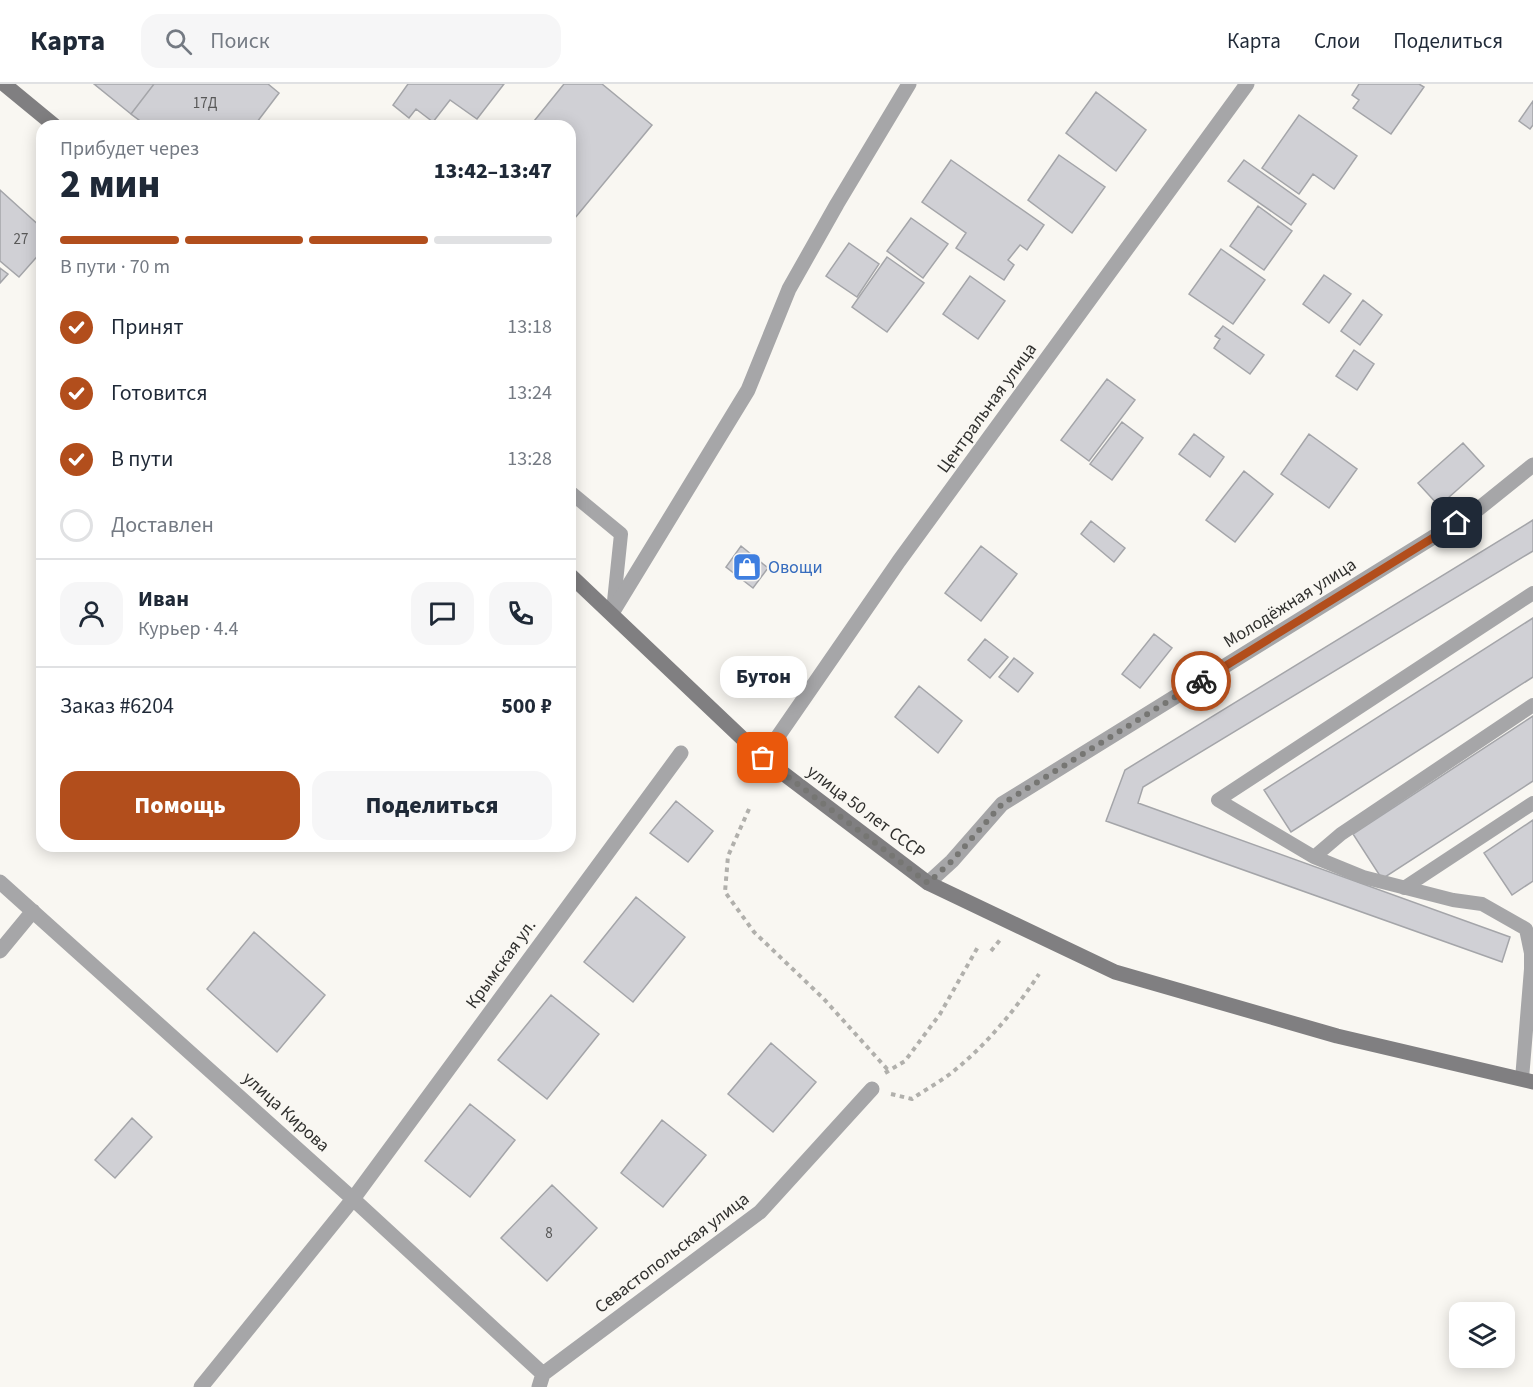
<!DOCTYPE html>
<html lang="ru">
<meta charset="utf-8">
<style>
:root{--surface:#fff;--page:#f6f6f7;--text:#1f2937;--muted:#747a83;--line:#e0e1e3;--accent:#b24e1c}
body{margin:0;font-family:"Source Sans 3",sans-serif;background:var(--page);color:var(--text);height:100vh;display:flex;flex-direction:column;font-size:22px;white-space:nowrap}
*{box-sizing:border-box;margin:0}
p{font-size:20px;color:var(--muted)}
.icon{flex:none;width:33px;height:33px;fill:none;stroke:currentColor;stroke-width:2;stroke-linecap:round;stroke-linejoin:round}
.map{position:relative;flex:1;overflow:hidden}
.sheet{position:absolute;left:36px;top:36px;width:540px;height:732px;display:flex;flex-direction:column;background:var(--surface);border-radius:18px;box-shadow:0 3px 15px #0003}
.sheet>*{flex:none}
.tools{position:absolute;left:1449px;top:1218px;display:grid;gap:12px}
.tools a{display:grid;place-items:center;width:66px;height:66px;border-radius:12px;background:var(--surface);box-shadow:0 3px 15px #0003;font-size:30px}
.pin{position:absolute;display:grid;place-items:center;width:51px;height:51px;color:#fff;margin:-26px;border-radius:12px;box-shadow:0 3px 9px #0006}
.courier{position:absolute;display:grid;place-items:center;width:60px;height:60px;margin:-30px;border:4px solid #b24e1c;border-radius:50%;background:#fff;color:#222;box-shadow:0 2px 8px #0007}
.bubble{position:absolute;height:42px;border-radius:18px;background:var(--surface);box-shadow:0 3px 15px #0003;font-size:20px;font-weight:800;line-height:42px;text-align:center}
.summary em{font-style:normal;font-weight:800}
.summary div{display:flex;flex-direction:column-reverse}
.summary{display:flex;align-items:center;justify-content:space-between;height:102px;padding:0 24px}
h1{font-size:39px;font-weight:800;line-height:45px}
.bar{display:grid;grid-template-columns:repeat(4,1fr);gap:9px 6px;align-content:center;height:72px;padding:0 24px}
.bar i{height:8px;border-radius:4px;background:var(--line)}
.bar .selected{background:var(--accent)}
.bar p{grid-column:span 4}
.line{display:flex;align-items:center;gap:15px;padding:0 24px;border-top:2px solid var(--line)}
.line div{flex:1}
.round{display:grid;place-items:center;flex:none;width:63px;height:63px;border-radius:18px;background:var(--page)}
ol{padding:0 24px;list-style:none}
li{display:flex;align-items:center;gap:18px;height:66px}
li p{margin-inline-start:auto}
li .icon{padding:6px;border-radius:50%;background:var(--accent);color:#fff;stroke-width:4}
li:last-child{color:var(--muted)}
li i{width:33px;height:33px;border:3px solid var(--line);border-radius:50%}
.action{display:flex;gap:12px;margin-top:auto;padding:12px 24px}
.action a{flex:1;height:69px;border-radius:18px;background:var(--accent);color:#fff;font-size:24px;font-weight:800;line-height:69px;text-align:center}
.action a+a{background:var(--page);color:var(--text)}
header{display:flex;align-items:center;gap:36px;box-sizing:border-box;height:84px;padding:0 30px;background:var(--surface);border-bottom:2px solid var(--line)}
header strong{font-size:28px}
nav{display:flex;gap:33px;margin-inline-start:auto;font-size:21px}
.search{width:420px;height:54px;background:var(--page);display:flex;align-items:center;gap:15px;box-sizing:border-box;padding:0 21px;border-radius:18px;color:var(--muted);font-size:22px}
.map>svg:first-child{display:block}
</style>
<header>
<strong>Карта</strong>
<div class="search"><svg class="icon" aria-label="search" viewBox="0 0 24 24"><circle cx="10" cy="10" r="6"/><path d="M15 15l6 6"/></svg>Поиск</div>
<nav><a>Карта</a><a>Слои</a><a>Поделиться</a></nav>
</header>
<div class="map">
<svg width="1533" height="1303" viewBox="0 0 1533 1303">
<rect width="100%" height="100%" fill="#f9f7f2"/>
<!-- building -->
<path fill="#d0d0d5" stroke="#a4a5a9" stroke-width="1.5" d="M94,0H154L131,30Z
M154,0H268L279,9L254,42H147L131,30Z
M408,0H504L477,35L450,16L433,38L416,25L409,34L393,21Z
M564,0H602L652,41L570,140V42H530Z
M1359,0H1419L1424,3L1391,50L1353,24L1359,16L1352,11Z
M1096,8L1146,46L1116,87L1066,49Z
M1533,17V41L1530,45L1519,37Z
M1299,31L1357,72L1334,105L1313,90L1299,110L1262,84Z
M1059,71L1105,103L1072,149L1028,116Z
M951,76L1044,141L1027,166L1020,161L1008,176L1014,181L1004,196L956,164L966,149L922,118Z
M1244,76L1306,120L1291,141L1228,97Z
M0,106L42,144V167L19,193L0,177Z
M1258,122L1292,147L1264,186L1230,162Z
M911,134L948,160L923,194L887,167Z
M849,159L879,180L857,213L826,192Z
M1221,165L1265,196L1233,240L1189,210Z
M887,173L924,199L887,248L852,223Z
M0,184L8,190L0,199Z
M1324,191L1351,210L1329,239L1303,220Z
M970,192L1005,217L978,255L943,230Z
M1363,216L1382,231L1360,261L1341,247Z
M1223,242L1264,271L1250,290L1214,264L1220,255L1215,252Z
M1354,266L1374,280L1357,306L1336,292Z
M1107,295L1135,316L1089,377L1061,356Z
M1122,338L1143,354L1112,396L1090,380Z
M1194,350L1224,373L1210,393L1179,370Z
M1309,350L1357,385L1329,424L1281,390Z
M1463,359L1484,382L1439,422L1418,399Z
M1244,387L1273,410L1235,458L1206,436Z
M1533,436V467L1143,703L1138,719L1510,853L1502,878L1106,737L1125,686Z
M1091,437L1125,464L1114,478L1081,450Z
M741,462L768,484L753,504L726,483Z
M981,462L1017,490L981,537L945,509Z
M1533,534V593L1291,748L1264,706Z
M1154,550L1172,564L1140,604L1122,590Z
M985,555L1008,573L990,594L968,576Z
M1014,574L1033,589L1018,608L999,593Z
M919,602L962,637L938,669L895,633Z
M1533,632V697L1382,795L1353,750Z
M676,717L713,747L688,778L650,749Z
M1533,736V797L1512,811L1484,769Z
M636,813L685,853L633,918L584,878Z
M254,848L325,911L277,968L207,905Z
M551,911L599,950L547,1015L498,976Z
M771,959L816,998L773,1048L728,1010Z
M470,1020L515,1056L470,1113L425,1077Z
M132,1034L152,1053L115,1094L95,1076Z
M662,1036L706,1071L663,1123L621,1089Z
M552,1101L597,1144L547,1197L501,1154Z"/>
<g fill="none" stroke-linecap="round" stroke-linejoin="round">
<!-- path -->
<path stroke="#b1b0ac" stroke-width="4" stroke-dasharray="4.5 4.5" stroke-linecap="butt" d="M749,725L728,772L725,808L754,848L823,914L888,986
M991,867L1000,856
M885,989L905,977L940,930L979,861
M891,1010L912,1015C926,1005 942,997 955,986C988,959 1016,925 1039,890"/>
<!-- service -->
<path stroke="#a6a6a8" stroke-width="14" d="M570,408L621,450L613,527
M1314,773L1341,750L1533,621
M1404,804L1533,719
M1522,995L1531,885V869L1526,845L1482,820L1453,816L1363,793L1314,773L1218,716L1533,509"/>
<!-- minor -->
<path stroke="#a6a6a8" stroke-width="15" d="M612,529L748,306L789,205L837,120L909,0
M763,674L899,477L1247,0
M0,798L353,1115L543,1290
M928,799L952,777L1002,720L1477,426L1533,381
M0,867L33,827
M201,1303L353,1115L681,669
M539,1303L543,1290L760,1128L872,1005"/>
<!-- secondary -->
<path stroke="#807f81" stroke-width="15" d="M4,0L55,42
M570,491L763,674L928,799L1115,888L1337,952L1533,998"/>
</g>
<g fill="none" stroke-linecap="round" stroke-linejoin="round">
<!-- done -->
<path stroke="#767673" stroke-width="6" stroke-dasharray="0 10.8" d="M763,674L928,799L952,777L1002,720L1201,597"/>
<!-- route -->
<path stroke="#b24e1c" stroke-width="8" d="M1201,597L1457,439"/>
</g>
<!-- icons -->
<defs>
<g id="shop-square" transform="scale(1.5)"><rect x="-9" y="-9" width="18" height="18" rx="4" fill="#3f7fe0" stroke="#f9f7f2"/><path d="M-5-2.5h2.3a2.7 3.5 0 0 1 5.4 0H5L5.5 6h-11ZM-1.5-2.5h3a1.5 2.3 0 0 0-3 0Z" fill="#fff"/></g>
</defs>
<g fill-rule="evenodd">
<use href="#shop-square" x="747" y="483"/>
</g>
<g text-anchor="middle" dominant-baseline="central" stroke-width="4.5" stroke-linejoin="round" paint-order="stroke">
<!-- number labels -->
<g font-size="15" fill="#585858">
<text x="205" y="19">17Д</text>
<text x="21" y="155">27</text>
<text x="549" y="1149">8</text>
</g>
<!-- street labels -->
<g font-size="18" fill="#30302e" stroke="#f9f7f2">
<text transform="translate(987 324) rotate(-54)">Центральная улица</text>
<text transform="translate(1290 519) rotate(-32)">Молодёжная улица</text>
<text transform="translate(866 728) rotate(37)">улица 50 лет СССР</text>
<text transform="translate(501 880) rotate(-54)">Крымская ул.</text>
<text transform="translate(286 1028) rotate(42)">улица Кирова</text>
<text transform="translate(672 1169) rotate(-37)">Севастопольская улица</text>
</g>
<!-- shop labels -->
<g font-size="18" fill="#366cbe" stroke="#f9f7f2" text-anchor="start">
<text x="768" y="483">Овощи</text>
</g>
</g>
</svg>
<div class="tools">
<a><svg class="icon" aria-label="layers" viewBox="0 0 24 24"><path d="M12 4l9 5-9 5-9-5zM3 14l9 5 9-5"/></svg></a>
</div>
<div class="pin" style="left:763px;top:674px;background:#ea580c"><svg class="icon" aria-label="bag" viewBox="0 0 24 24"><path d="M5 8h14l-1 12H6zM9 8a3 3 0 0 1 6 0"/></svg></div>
<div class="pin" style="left:1457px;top:439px;background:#1f2937"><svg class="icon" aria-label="home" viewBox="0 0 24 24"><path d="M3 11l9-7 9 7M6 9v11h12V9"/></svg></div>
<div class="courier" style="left:1201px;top:597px"><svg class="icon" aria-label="bike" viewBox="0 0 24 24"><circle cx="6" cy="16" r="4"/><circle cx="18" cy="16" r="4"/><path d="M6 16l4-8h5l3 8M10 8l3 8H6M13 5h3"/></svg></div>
<div class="bubble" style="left:720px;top:572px;width:87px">Бутон</div>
<section class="sheet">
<div class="summary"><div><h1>2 мин</h1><p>Прибудет через</p></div><em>13:42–13:47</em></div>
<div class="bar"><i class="selected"></i><i class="selected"></i><i class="selected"></i><i></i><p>В пути · 70 m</p></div>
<ol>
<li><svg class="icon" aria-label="check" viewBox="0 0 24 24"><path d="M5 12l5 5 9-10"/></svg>Принят<p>13:18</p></li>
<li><svg class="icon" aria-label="check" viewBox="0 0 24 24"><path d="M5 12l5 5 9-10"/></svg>Готовится<p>13:24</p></li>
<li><svg class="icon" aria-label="check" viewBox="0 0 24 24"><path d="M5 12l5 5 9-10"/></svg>В пути<p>13:28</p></li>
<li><i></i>Доставлен</li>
</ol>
<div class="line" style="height:108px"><a class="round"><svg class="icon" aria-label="person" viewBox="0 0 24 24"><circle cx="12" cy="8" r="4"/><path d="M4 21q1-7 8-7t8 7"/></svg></a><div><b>Иван</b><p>Курьер · 4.4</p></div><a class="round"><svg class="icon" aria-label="chat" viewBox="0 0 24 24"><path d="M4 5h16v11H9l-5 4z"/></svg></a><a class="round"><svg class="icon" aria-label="phone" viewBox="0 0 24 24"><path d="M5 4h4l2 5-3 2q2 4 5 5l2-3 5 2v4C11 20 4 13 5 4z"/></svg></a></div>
<div class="line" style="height:78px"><div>Заказ #6204</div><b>500 ₽</b></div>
<div class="action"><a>Помощь</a><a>Поделиться</a></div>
</section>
</div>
